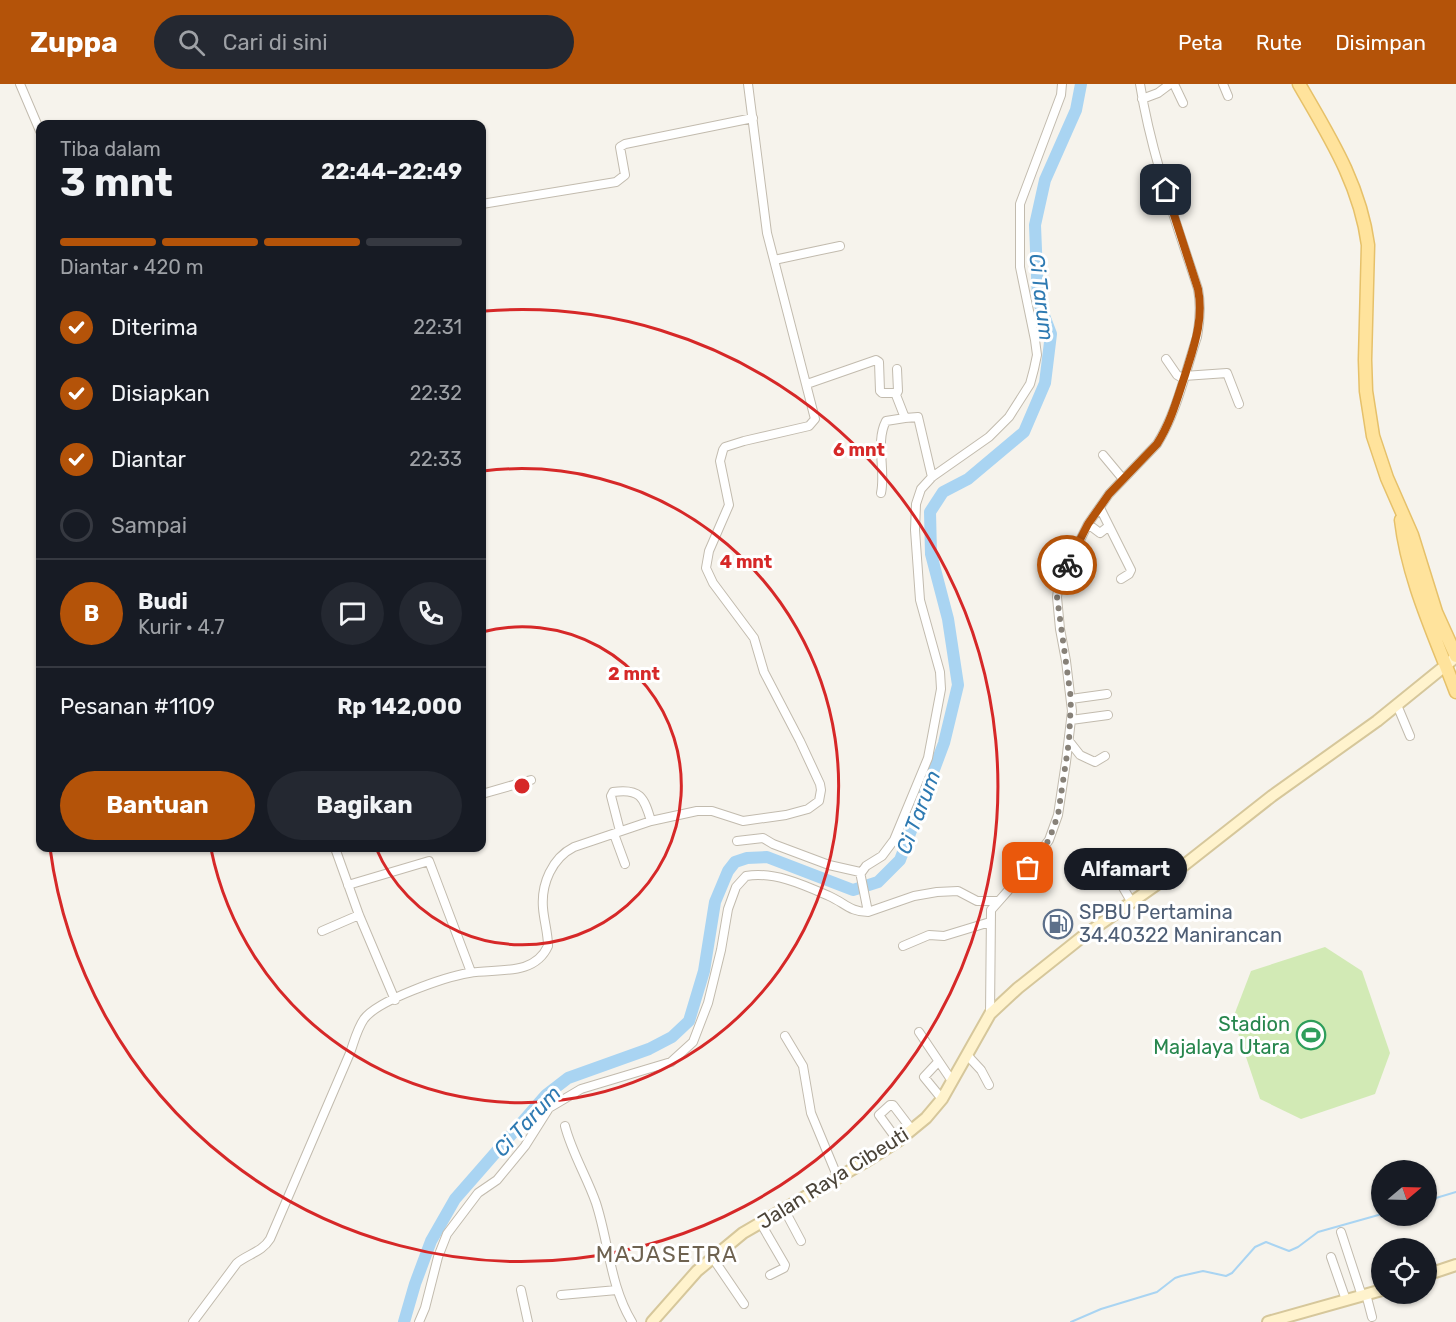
<!DOCTYPE html>
<html lang="id">
<meta charset="utf-8">
<style>
:root{--surface:#171b24;--page:#242831;--text:#f1f3f6;--muted:#9ea1a6;--line:#363941;--accent:#b45309}
body{margin:0;font-family:Rubik,sans-serif;background:var(--page);color:var(--text);height:100vh;display:flex;flex-direction:column;font-size:22px;white-space:nowrap}
*{box-sizing:border-box;margin:0}
p{font-size:20px;color:var(--muted)}
.icon{flex:none;width:33px;height:33px;fill:none;stroke:currentColor;stroke-width:2;stroke-linecap:round;stroke-linejoin:round}
.map{position:relative;flex:1;overflow:hidden}
.panel{position:absolute;left:36px;top:36px;width:450px;height:732px;display:flex;flex-direction:column;background:var(--surface);border-radius:12px;box-shadow:0 2px 4px #0004}
.panel>*{flex:none}
.needle{width:39px;rotate:71deg}
.buttons{position:absolute;left:1371px;top:1076px;display:grid;gap:12px}
.buttons a{display:grid;place-items:center;width:66px;height:66px;border-radius:50%;background:var(--surface);box-shadow:0 2px 4px #0004;font-size:30px}
.pin{position:absolute;display:grid;place-items:center;width:51px;height:51px;color:#fff;margin:-26px;border-radius:12px;box-shadow:0 3px 9px #0006}
.courier{position:absolute;display:grid;place-items:center;width:60px;height:60px;margin:-30px;border:4px solid #b45309;border-radius:50%;background:#fff;color:#222;box-shadow:0 2px 8px #0007}
.bubble{position:absolute;height:42px;border-radius:21px;background:var(--surface);box-shadow:0 2px 4px #0004;font-size:20px;font-weight:700;line-height:42px;text-align:center}
.overview em{font-style:normal;font-weight:700}
.overview div{display:flex;flex-direction:column-reverse}
.overview{display:flex;align-items:center;justify-content:space-between;height:102px;padding:0 24px}
h1{font-size:39px;font-weight:700;line-height:45px}
.bar{display:grid;grid-template-columns:repeat(4,1fr);gap:9px 6px;align-content:center;height:72px;padding:0 24px}
.bar i{height:8px;border-radius:4px;background:var(--line)}
.bar .on{background:var(--accent)}
.bar p{grid-column:span 4}
.line{display:flex;align-items:center;gap:15px;padding:0 24px;border-top:2px solid var(--line)}
.line div{flex:1}
.round{display:grid;place-items:center;flex:none;width:63px;height:63px;border-radius:32px;background:var(--page)}
ol{padding:0 24px;list-style:none}
li{display:flex;align-items:center;gap:18px;height:66px}
li p{margin-inline-start:auto}
li .icon{padding:6px;border-radius:50%;background:var(--accent);color:#fff;stroke-width:4}
li:last-child{color:var(--muted)}
li i{width:33px;height:33px;border:3px solid var(--line);border-radius:50%}
.button{display:flex;gap:12px;margin-top:auto;padding:12px 24px}
.button a{flex:1;height:69px;border-radius:36px;background:var(--accent);color:#fff;font-size:24px;font-weight:700;line-height:69px;text-align:center}
.button a+a{background:var(--page);color:var(--text)}
header{display:flex;align-items:center;gap:36px;box-sizing:border-box;height:84px;padding:0 30px;background:var(--accent);color:#fff}
header strong{font-size:28px}
nav{display:flex;gap:33px;margin-inline-start:auto;font-size:21px}
.search{width:420px;height:54px;background:var(--page);display:flex;align-items:center;gap:15px;box-sizing:border-box;padding:0 21px;border-radius:33px;color:var(--muted);font-size:22px}
.map>svg:first-child{display:block}
</style>
<header>
<strong>Zuppa</strong>
<div class="search"><svg class="icon" aria-label="search" viewBox="0 0 24 24"><circle cx="10" cy="10" r="6"/><path d="M15 15l6 6"/></svg>Cari di sini</div>
<nav><a>Peta</a><a>Rute</a><a>Disimpan</a></nav>
</header>
<div class="map">
<svg width="1456" height="1238" viewBox="0 0 1456 1238">
<rect width="100%" height="100%" fill="#f6f3ec"/>
<!-- green -->
<path fill="#d2eab5" d="M1325,863L1362,887L1390,969L1375,1010L1301,1035L1260,1015L1233,934L1251,887Z"/>
<g fill="none" stroke-linecap="round" stroke-linejoin="round">
<!-- stream -->
<path stroke="#a9d4f2" stroke-width="2" d="M1426,1117L1456,1108
M1071,1238L1101,1225L1157,1208L1175,1194L1181,1192L1203,1187L1226,1192L1232,1189L1255,1163L1266,1158L1289,1167L1298,1163L1318,1148L1382,1130"/>
<!-- river -->
<path stroke="#a9d4f2" stroke-width="12" d="M404,1238L415,1200L431,1157L455,1115L546,1011L568,994L649,965L672,953L689,937L704,887L715,818L728,787L735,778L747,774L767,773L853,806L878,798L900,776L944,659L958,601L948,535L931,470L930,428L943,408L968,395L1024,348L1045,299L1051,250L1038,216L1035,141L1045,96L1076,26L1081,0"/>
<!-- street casing -->
<g stroke="#c2bbae" stroke-width="10">
<path id="street" d="M20,0L40,47
M1174,0L1183,19
M1223,0L1228,12
M1142,15L1158,9L1170,0
M482,120L616,98L625,91L620,63L625,60L753,34
M774,176L840,162
M1166,275L1177,291L1184,295
M1184,292L1227,289L1239,320
M807,300L876,276L879,278L880,307L882,309H894L896,311L905,334L886,337C875,358 886,386 881,409
M896,311L898,307L897,285
M905,334L918,333L932,393
M1103,371L1123,395
M1088,440L1100,449L1109,442L1100,424
M1109,442L1131,486L1129,490L1121,495
M1071,615L1107,610
M1397,621L1410,652
M1071,636L1108,631
M1069,657L1080,671L1095,678L1105,672
M482,710L531,696
M620,747L611,712L613,708C640,704 644,713 651,737
M614,750L625,780
M335,764L359,831L395,916
M1113,786L1132,819
M861,789L866,782L882,772L894,756L928,674L941,605L940,588L920,516L915,446L916,420L921,405L932,393L989,353L1009,333L1030,300L1034,285L1037,271L1035,256L1020,183V120L1061,11L1062,0
M348,801L429,777L471,888
M868,828L914,812L937,808L958,807L977,817H997
M322,847L359,831
M903,862L929,851L944,852L990,838
M990,930L991,826L1028,784L1049,756L1058,731L1066,678L1072,627L1066,577L1060,545L1057,513L1059,499L1088,440L1109,410L1157,360C1177,328 1185,289 1197,253C1200,237 1201,221 1198,205C1176,138 1151,70 1140,0
M919,948L952,997
M785,952L803,982L811,1029L838,1094
M968,972L981,986L989,1001
M938,978L924,993L942,1015
M565,1042C572,1069 587,1093 596,1119C609,1159 610,1202 632,1238
M898,1057L879,1031L890,1021H893L912,1046
M784,1125L801,1157
M760,1138L785,1181L784,1184L770,1191
M1341,1148L1362,1212
M712,1173L744,1220
M1331,1173L1346,1216
M521,1206L528,1238
M1366,1210L1372,1233
M561,1211L617,1206
M193,1238L237,1179C248,1170 262,1168 270,1155L350,969C354,958 357,945 364,935C378,916 445,893 469,889C496,884 534,893 548,862C548,849 544,837 543,824C541,800 552,774 574,763L651,737L697,727H712L743,737L786,731L808,725L819,717L821,706L820,700L800,657L764,588L754,554L713,499L706,484L709,467L729,421L720,377L723,366L725,363L744,357L809,342L815,335L767,149L748,0
M419,1238L425,1224L438,1173L447,1150L478,1109L497,1096L525,1062L549,1024L581,1005L671,978L693,958L708,919L721,866L728,825L736,803L746,792C774,787 804,801 829,812C845,819 850,828 868,828L860,788L829,781L773,760L763,754L737,757"/>
</g>
<!-- secondary casing -->
<g stroke="#d6c79b" stroke-width="14">
<path id="secondary" d="M1426,1191L1456,1181
M652,1238L697,1187L743,1149L865,1078L898,1057L926,1034L942,1015L990,930L1018,904L1082,853L1183,782L1272,712L1377,637L1456,573
M1268,1238L1382,1206"/>
</g>
<!-- primary casing -->
<g stroke="#e6c16a" stroke-width="15">
<path id="primary" d="M1299,0C1329,52 1360,100 1368,161L1365,276L1366,307L1373,352L1387,394L1412,451L1436,528L1456,572
M1401,436C1408,496 1435,552 1456,608"/>
</g>
<!-- street -->
<use href="#street" stroke="#fff" stroke-width="8"/>
<!-- secondary -->
<use href="#secondary" stroke="#fff3cd" stroke-width="10"/>
<!-- primary -->
<use href="#primary" stroke="#ffe39c" stroke-width="12"/>
</g>
<g fill="none" stroke-linecap="round" stroke-linejoin="round">
<!-- done -->
<path stroke="#878178" stroke-width="6" stroke-dasharray="0 10.8" d="M1028,784L1049,756L1058,731L1069,657L1071,615L1057,513L1059,499L1067,481"/>
<!-- route -->
<path stroke="#b45309" stroke-width="8" d="M1067,481L1088,440L1109,410L1157,360C1171,338 1177,315 1185,291C1194,262 1204,236 1198,205L1166,106"/>
</g>
<!-- distance rings -->
<g fill="none" stroke="#d62828" stroke-width="3">
<path d="M482 548A159 159 0 1 1 376 764"/>
<path d="M483 387A317 317 0 1 1 211 765"/>
<path d="M485 227A476 476 0 1 1 50 764"/>
</g>
<!-- icons -->
<defs>
<g id="fuel-ring" transform="scale(1.5)"><circle r="9.5" fill="#fff" stroke="#5c6f8a" stroke-width="1.5"/><path d="M-5.5-6h7V0h2V4h1.3V-2.5L3-4.5l.8-.8L6-3V5H2.5V1h-1V6h-7ZM-4.2-4.7v3.2H.2V-4.7Z" fill="#5c6f8a"/></g>
<g id="stadium-ring" transform="scale(1.5)"><circle r="9.5" fill="#fff" stroke="#2e9e5b" stroke-width="1.5"/><path d="M0-5a6.5 5 0 1 0 0 10a6.5 5 0 1 0 0-10ZM-3.5-1.8h7v3.6h-7Z" fill="#2e9e5b"/></g>
</defs>
<g fill-rule="evenodd">
<use href="#fuel-ring" x="1058" y="840"/>
<use href="#stadium-ring" x="1311" y="951"/>
</g>
<g text-anchor="middle" dominant-baseline="central" stroke-width="6" stroke-linejoin="round" paint-order="stroke">
<!-- service labels -->
<g font-size="20" fill="#4e5e75" stroke="#fff" text-anchor="start">
<text x="1079" y="828">SPBU Pertamina<tspan x="1079" dy="23">34.40322 Manirancan</tspan></text>
</g>
<!-- leisure labels -->
<g font-size="20" fill="#27864d" stroke="#fff" text-anchor="end">
<text x="1290" y="940">Stadion<tspan x="1290" dy="23">Majalaya Utara</tspan></text>
</g>
<!-- street labels -->
<g font-size="20" fill="#4b4439" stroke="#fff">
<text transform="translate(833 1094) rotate(-32)">Jalan Raya Cibeuti</text>
</g>
<!-- water labels -->
<g font-size="21" font-style="italic" fill="#2e7ab2" stroke="#fff">
<text transform="translate(1042 213) rotate(83)">Ci Tarum</text>
<text transform="translate(918 728) rotate(-69)">Ci Tarum</text>
<text transform="translate(527 1037) rotate(-47)">Ci Tarum</text>
</g>
<!-- quarter labels -->
<g font-size="22" letter-spacing="1.5" fill="#6e6250" stroke="#fff">
<text x="667" y="1170">MAJASETRA</text>
</g>
</g>
<circle cx="522" cy="702" r="9" fill="#d62828" stroke="#fff" stroke-width="3"/>
<g font-size="18" text-anchor="middle" font-weight="bold" fill="#d62828" stroke="#fff" stroke-width="6" stroke-linejoin="round" paint-order="stroke">
<text x="859" y="372">6 mnt</text>
<text x="746" y="484">4 mnt</text>
<text x="634" y="596">2 mnt</text>
</g>
</svg>
<div class="buttons">
<a><svg class="needle" viewBox="-14 -14 28 28"><path d="M0-13l5 13h-10z" fill="#e53935"/><path d="M0 13l5-13h-10z" fill="#9ea1a6"/></svg></a>
<a><svg class="icon" aria-label="locate" viewBox="0 0 24 24"><circle cx="12" cy="12" r="6"/><path d="M12 2v4M12 18v4M2 12h4M18 12h4"/></svg></a>
</div>
<div class="pin" style="left:1028px;top:784px;background:#ea580c"><svg class="icon" aria-label="bag" viewBox="0 0 24 24"><path d="M5 8h14l-1 12H6zM9 8a3 3 0 0 1 6 0"/></svg></div>
<div class="pin" style="left:1166px;top:106px;background:#1f2937"><svg class="icon" aria-label="home" viewBox="0 0 24 24"><path d="M3 11l9-7 9 7M6 9v11h12V9"/></svg></div>
<div class="courier" style="left:1067px;top:481px"><svg class="icon" aria-label="bike" viewBox="0 0 24 24"><circle cx="6" cy="16" r="4"/><circle cx="18" cy="16" r="4"/><path d="M6 16l4-8h5l3 8M10 8l3 8H6M13 5h3"/></svg></div>
<div class="bubble" style="left:1064px;top:764px;width:123px">Alfamart</div>
<section class="panel">
<div class="overview"><div><h1>3 mnt</h1><p>Tiba dalam</p></div><em>22:44–22:49</em></div>
<div class="bar"><i class="on"></i><i class="on"></i><i class="on"></i><i></i><p>Diantar · 420 m</p></div>
<ol>
<li><svg class="icon" aria-label="check" viewBox="0 0 24 24"><path d="M5 12l5 5 9-10"/></svg>Diterima<p>22:31</p></li>
<li><svg class="icon" aria-label="check" viewBox="0 0 24 24"><path d="M5 12l5 5 9-10"/></svg>Disiapkan<p>22:32</p></li>
<li><svg class="icon" aria-label="check" viewBox="0 0 24 24"><path d="M5 12l5 5 9-10"/></svg>Diantar<p>22:33</p></li>
<li><i></i>Sampai</li>
</ol>
<div class="line" style="height:108px"><b class="round" style="background:var(--accent);color:#fff">B</b><div><b>Budi</b><p>Kurir · 4.7</p></div><a class="round"><svg class="icon" aria-label="chat" viewBox="0 0 24 24"><path d="M4 5h16v11H9l-5 4z"/></svg></a><a class="round"><svg class="icon" aria-label="phone" viewBox="0 0 24 24"><path d="M5 4h4l2 5-3 2q2 4 5 5l2-3 5 2v4C11 20 4 13 5 4z"/></svg></a></div>
<div class="line" style="height:78px"><div>Pesanan #1109</div><b>Rp 142,000</b></div>
<div class="button"><a>Bantuan</a><a>Bagikan</a></div>
</section>
</div>
